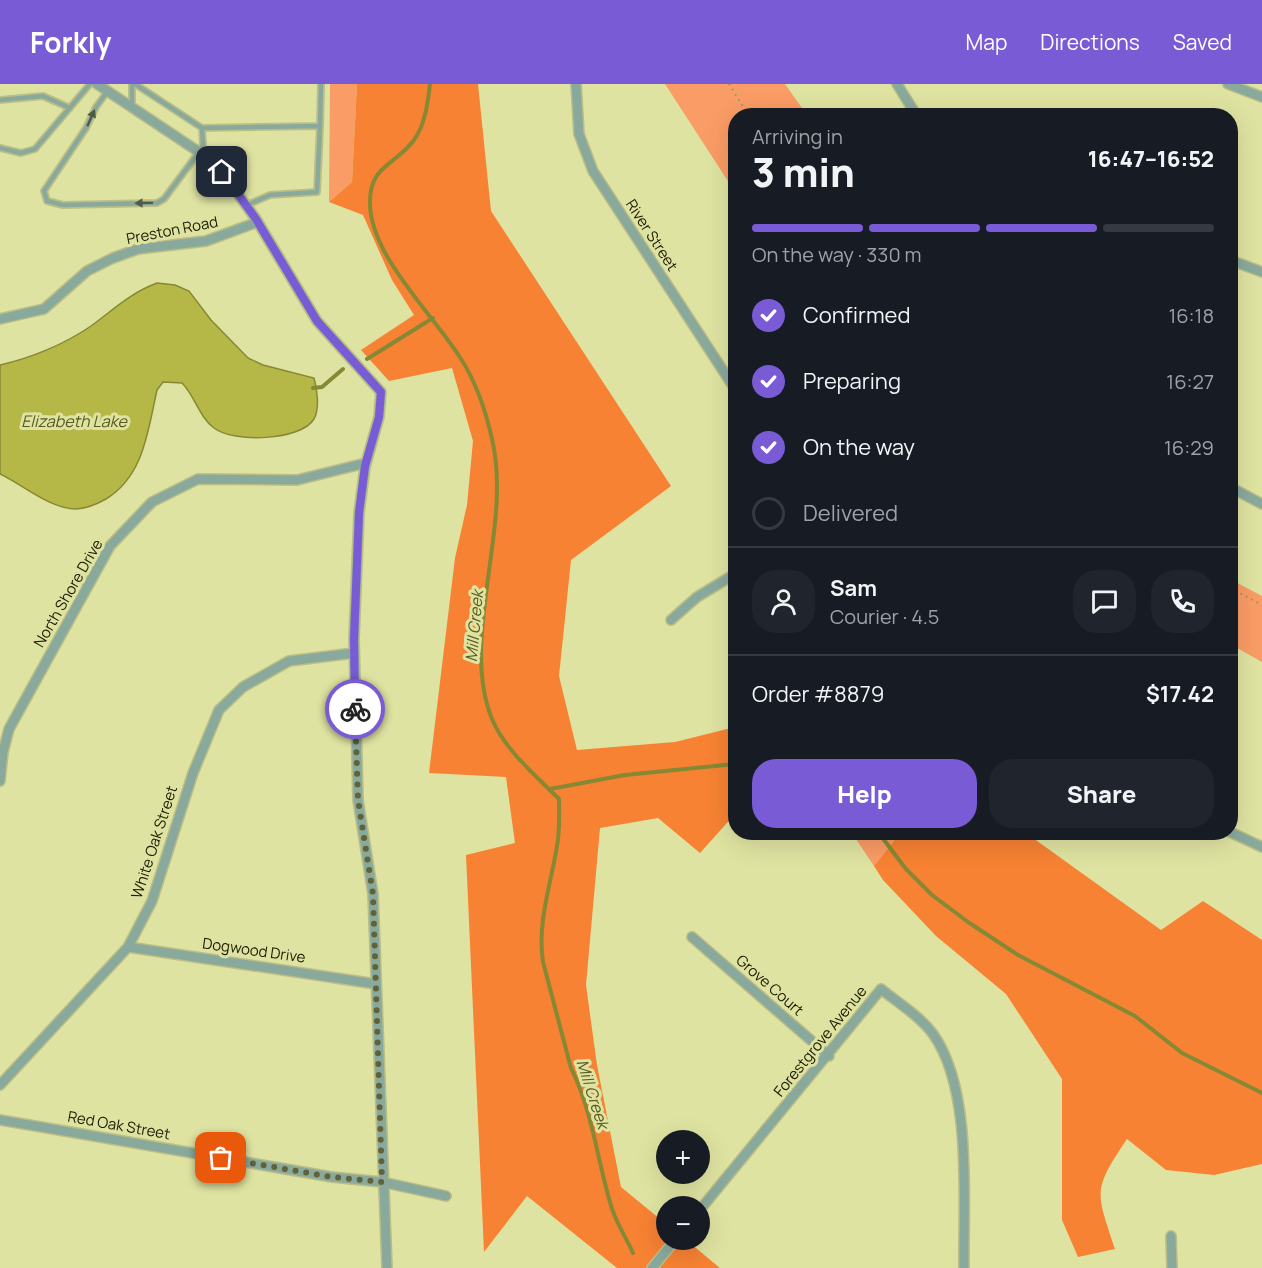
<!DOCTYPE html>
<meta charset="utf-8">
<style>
:root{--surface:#171b24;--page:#20242c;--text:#f1f3f6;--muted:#9ea1a6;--line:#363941;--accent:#785bd5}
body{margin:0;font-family:Manrope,sans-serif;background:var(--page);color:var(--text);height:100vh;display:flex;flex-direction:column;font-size:22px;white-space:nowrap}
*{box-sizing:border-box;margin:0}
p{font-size:20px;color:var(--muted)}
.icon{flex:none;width:33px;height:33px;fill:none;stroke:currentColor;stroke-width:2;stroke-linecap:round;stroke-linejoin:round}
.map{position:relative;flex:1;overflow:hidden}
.drawer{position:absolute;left:728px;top:24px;width:510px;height:732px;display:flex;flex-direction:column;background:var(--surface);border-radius:24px;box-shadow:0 6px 24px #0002}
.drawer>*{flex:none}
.tools{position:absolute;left:656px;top:1046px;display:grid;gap:12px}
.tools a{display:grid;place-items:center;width:54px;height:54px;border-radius:50%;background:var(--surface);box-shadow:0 6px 24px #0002;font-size:30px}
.pin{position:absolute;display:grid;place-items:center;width:51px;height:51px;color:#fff;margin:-26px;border-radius:12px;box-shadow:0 3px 9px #0006}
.courier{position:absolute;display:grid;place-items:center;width:60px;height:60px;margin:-30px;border:4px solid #785bd5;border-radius:50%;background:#fff;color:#222;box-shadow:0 2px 8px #0007}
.headline em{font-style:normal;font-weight:800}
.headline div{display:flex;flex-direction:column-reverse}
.headline{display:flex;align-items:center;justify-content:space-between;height:102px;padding:0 24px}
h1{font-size:39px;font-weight:800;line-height:45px}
.bar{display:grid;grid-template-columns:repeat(4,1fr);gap:9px 6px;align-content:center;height:72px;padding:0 24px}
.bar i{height:8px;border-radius:4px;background:var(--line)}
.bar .current{background:var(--accent)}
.bar p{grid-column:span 4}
.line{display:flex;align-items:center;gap:15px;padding:0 24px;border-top:2px solid var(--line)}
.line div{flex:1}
.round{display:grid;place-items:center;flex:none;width:63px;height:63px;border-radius:24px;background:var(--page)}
ol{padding:0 24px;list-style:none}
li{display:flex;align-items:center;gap:18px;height:66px}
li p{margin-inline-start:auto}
li .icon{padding:6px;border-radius:50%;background:var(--accent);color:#fff;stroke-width:4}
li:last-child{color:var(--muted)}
li i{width:33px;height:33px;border:3px solid var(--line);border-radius:50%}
.cta{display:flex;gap:12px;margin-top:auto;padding:12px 24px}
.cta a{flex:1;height:69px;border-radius:24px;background:var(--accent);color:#fff;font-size:24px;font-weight:800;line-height:69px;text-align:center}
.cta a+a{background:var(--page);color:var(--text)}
header{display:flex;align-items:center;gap:36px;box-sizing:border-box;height:84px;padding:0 30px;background:var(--accent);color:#fff}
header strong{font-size:28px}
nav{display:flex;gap:33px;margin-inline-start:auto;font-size:21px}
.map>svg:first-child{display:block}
</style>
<header>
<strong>Forkly</strong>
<nav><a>Map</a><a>Directions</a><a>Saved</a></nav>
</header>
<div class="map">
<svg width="1262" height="1184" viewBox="0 0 1262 1184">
<rect width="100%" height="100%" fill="#dfe3a1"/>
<!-- green -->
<path fill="#fa9c65" d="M330,0H357L352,98L329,118Z
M665,0H785L807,31L735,32V108Z
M1230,495L1262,512V578L1230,560Z
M852,749H900L874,782Z"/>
<!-- forest -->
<path fill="#f78233" d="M357,0H478L491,127L671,402L571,476L559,592L577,666L675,658L735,643V730L700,769L658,734L600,744L586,901L597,981L621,1103L666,1140V1155H685L720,1184H617L527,1112L484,1168L466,771L515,759L506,693L429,689L455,474L467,421L473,357L452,284L389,297L361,266L414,231L392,196L363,131L329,118L352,98Z
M900,749H1026L1161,846L1203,817L1262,856V1080L1214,1091L1166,1086L1127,1055C1092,1107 1096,1107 1115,1165L1078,1173L1062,1136V995L1006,910L936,852L883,796L874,782Z"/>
<!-- water -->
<path fill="#b5b747" stroke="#878833" stroke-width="1.5" d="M157,199L175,201L189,207L211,236L248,274L263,281L314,294C317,305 320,324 314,335C301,357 233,359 214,344C199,333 195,312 182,299L163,298L157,306C148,346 144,392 106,415C97,420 86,425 75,425C49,424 23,401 0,390V281C31,274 65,260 91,242C113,226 130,209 157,199Z"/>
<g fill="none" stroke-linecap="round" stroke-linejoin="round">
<!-- stream -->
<path stroke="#878833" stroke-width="4" d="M430,0C428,18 425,41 414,56C395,82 369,81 370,120C371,173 434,231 461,275C476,298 486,328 492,355C513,443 459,554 492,635C505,666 536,692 559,715C559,730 560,747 557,762C551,800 537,838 543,878L571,984C592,1026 597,1074 610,1118C614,1136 626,1153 633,1169
M367,275L433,234
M313,304L322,303L343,285
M550,705L625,691L735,680
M878,748L906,785L932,811L968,838L1018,871L1135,932L1182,969L1262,1009"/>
<!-- lane casing -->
<g stroke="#bcbf85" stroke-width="8">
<path id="lane" d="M135,0L202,44L320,42L321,0
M107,8L96,23L86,44L44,107L47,117L63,121L157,119L164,115L199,68L203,61L202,44
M0,16L43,12L70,24
M132,21V0
M0,64L21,69L35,65L90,0
M247,121L270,111L317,108L320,42"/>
</g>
<!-- street casing -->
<g stroke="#bcbf85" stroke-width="12">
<path id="street" d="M97,0L199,68L222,88L256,135L317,237L381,308L379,333L365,383L359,429L354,555L358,716L373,810L387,1184
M576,0L579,50L593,87L735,305
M897,0L917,32
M1228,0L1262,13
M1230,176L1262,188
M0,235L44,225L87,187L113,174L138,165L206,157L258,138
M1230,403L1262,420
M671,536L697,513L735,490
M0,697L3,668L9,645L110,462L152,418L198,395L297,396L366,379
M1230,748L1262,763
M692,853L829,972
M128,863L376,900
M0,1001L128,863L152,817L193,689L219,626L243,603L289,577L354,569
M0,1036L332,1093L382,1098L446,1112
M699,1127L881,905C897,918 921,933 933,950C973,1006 963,1117 964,1184
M1171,1152L1172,1184
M652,1184L676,1155"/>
</g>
<!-- path -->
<path stroke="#929563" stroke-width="2" stroke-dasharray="1.5 4.5" stroke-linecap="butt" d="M729,0L749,32
M1230,504L1262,521"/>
<!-- lane -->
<use href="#lane" stroke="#8aa99d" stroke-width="4.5"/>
<!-- street -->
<use href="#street" stroke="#8aa99d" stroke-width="9"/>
</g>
<!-- one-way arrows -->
<defs><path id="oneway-solid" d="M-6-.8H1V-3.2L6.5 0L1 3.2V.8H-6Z" transform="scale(1.5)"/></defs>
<g fill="#4d5b48">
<use href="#oneway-solid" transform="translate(91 34) rotate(-66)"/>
<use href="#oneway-solid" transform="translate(144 119) rotate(179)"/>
</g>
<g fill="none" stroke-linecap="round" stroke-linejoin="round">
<!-- done -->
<path stroke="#60623a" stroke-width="6" stroke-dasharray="0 10.8" d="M221,1074L332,1093L382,1098L373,810L358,716L355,625"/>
<!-- route -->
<path stroke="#785bd5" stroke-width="8" d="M222,88L256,135L317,237L381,308L379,333L365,382L359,429L354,555L355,625"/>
</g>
<g text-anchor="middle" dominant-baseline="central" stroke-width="6" stroke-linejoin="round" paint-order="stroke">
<!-- street labels -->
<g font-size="15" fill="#1b1c03" stroke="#dfe3a1">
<text transform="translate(172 146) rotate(-11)">Preston Road</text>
<text transform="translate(652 151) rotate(57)">River Street</text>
<text transform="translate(68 509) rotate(-60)">North Shore Drive</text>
<text transform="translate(154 758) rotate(-72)">White Oak Street</text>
<text transform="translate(254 866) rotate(8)">Dogwood Drive</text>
<text transform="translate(770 901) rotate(41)">Grove Court</text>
<text transform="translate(820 957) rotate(-51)">Forestgrove Avenue</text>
<text transform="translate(119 1041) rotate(10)">Red Oak Street</text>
</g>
<!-- water labels -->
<g font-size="16" font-style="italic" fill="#58591f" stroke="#dfe3a1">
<text x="74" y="337">Elizabeth Lake</text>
<text transform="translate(474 542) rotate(-85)">Mill Creek</text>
<text transform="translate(593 1010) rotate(72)">Mill Creek</text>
</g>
</g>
</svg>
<div class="tools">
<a>+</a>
<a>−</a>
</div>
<div class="pin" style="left:221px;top:1074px;background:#ea580c"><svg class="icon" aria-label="bag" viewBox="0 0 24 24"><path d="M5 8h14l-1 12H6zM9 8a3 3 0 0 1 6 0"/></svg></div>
<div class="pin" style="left:222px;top:88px;background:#1f2937"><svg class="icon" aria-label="home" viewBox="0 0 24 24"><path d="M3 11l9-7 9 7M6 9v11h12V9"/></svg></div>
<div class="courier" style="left:355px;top:625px"><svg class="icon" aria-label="bike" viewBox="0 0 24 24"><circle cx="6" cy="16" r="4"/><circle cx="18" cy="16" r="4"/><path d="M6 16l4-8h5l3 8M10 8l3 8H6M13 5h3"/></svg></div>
<section class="drawer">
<div class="headline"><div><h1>3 min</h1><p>Arriving in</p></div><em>16:47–16:52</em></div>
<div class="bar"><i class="current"></i><i class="current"></i><i class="current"></i><i></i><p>On the way · 330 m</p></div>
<ol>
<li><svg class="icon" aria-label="check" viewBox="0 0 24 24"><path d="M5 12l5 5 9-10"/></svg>Confirmed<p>16:18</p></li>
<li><svg class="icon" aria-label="check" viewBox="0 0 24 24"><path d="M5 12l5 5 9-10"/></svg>Preparing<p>16:27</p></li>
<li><svg class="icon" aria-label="check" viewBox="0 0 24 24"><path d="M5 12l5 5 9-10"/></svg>On the way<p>16:29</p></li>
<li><i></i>Delivered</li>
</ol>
<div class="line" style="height:108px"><a class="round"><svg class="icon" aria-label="person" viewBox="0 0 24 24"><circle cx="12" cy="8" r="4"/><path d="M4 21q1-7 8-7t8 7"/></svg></a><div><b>Sam</b><p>Courier · 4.5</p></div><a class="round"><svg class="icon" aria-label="chat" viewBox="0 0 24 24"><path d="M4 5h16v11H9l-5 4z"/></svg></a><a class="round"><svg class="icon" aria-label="phone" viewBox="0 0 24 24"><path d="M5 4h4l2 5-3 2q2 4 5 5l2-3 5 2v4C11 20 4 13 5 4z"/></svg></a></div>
<div class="line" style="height:78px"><div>Order #8879</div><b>$17.42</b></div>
<div class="cta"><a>Help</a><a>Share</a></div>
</section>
</div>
